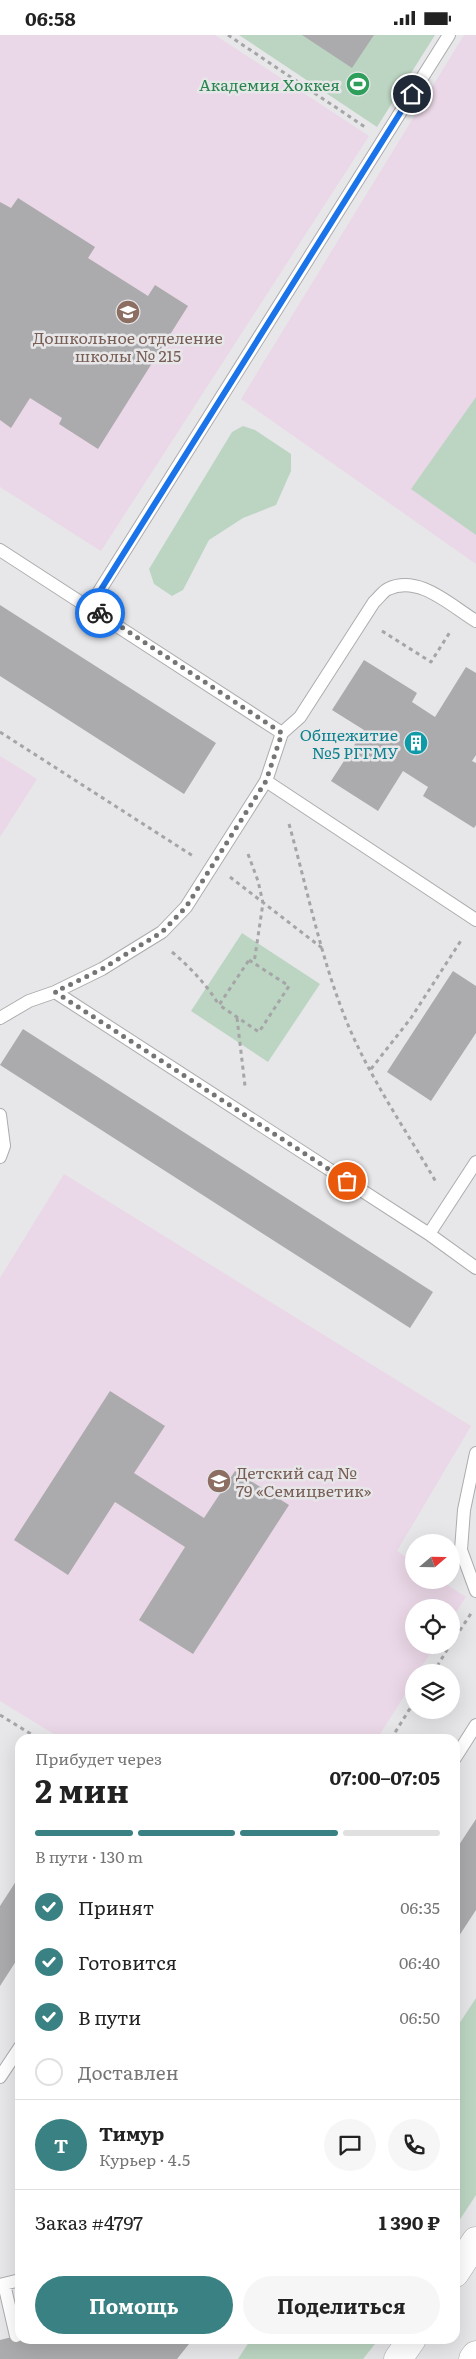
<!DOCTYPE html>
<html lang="ru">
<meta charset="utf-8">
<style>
:root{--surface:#fff;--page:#f6f6f6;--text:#222;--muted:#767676;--line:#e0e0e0;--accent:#398183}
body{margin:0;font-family:Literata,serif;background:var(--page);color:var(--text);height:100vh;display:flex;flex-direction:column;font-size:19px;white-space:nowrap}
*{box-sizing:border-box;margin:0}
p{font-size:16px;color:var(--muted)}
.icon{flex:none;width:28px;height:28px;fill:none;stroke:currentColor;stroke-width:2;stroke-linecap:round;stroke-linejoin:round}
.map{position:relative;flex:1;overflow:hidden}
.sheet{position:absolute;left:15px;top:1699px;width:445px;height:610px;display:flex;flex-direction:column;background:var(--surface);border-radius:15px;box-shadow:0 5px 20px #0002}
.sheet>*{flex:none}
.needle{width:32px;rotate:70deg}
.buttons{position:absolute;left:405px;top:1499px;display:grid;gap:10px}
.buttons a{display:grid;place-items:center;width:55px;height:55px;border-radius:50%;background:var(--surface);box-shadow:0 5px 20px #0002;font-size:25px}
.pin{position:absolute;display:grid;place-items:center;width:42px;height:42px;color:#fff;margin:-21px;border:2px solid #fff;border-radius:50%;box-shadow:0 1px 5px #0007}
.courier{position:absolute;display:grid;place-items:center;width:50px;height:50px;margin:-25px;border:4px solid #1a73e8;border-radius:50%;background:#fff;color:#222;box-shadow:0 1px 6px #0007}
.overview em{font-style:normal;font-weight:700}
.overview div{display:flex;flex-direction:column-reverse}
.overview{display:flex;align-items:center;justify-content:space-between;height:85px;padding:0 20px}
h1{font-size:32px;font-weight:700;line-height:38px}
.bar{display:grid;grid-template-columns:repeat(4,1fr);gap:8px 5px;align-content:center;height:60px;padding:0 20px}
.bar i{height:6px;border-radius:4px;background:var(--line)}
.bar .active{background:var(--accent)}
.bar p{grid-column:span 4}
.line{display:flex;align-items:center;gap:12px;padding:0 20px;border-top:1px solid var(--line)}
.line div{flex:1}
.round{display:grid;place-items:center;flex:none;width:52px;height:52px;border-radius:26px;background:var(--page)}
ol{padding:0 20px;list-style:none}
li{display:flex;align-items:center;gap:15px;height:55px}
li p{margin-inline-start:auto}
li .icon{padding:5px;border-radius:50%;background:var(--accent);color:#fff;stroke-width:4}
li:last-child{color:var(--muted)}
li i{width:28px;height:28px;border:2px solid var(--line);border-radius:50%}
.cta{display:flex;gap:10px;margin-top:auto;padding:10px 20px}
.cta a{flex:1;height:58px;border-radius:30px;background:var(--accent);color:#fff;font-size:20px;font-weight:700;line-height:58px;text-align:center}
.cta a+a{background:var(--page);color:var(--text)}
.status{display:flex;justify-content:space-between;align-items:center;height:35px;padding:0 25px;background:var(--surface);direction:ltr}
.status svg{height:14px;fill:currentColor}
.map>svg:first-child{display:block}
</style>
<div class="status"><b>06:58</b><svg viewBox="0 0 49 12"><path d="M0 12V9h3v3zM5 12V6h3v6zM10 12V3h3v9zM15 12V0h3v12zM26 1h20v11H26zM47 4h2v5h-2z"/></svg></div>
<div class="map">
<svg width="476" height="2324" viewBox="0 0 476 2324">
<rect width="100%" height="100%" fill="#e7e7ea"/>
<!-- education -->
<path fill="#ead7e7" d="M0,0H215L369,101L101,516L0,452Z
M464,0H476V529L241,364Z
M0,721L37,744L0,802Z
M64,1139L471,1391L397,1516L414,1527V1545H440L466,1562L451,1585V1572H414V1610H436L418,1637L414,1638V1645L377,1704H62L0,1666V1243Z"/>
<!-- green -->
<path fill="#bcd5c2" d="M239,0H435L377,92Z
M476,362V500L411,454Z
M243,391L255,395L291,419V436L276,470L243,483L209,505L183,555L172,561L154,549L149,534L232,397Z
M242,898L320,949L268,1027L191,976Z
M476,1963V2160L455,2192V1995Z
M251,2304H379L363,2324H238Z"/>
<!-- building -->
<path fill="#ababad" d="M302,0H374L352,33Z
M18,163L95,212L88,223L148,261L155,250L188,271L98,414L59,389L62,383L30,363L11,393L0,385V167L11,173Z
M0,570L216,708L184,759L0,641Z
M364,625L417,658L412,667L435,682L466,632L476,638V720L472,726L476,728V790L474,793L423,761L428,752L403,736L378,776L331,746L364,695L332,675Z
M453,936L476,951V998L431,1066L387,1037Z
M23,994L433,1257L410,1293L0,1030Z
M110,1356L165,1391L134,1438L204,1483L235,1436L289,1470L193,1619L139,1585L185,1512L115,1467L68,1540L14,1505Z
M476,1784V1875L455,1907V1816Z
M20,1840V1920L0,1951V1871Z
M20,2300V2304H193L177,2324H0V2305Z"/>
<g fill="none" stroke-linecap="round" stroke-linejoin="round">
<!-- lane casing -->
<g stroke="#acacae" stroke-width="14">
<path id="lane" d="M0,515L282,698L266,746L186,872L162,897L102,934L55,957L29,966L0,983
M90,571L449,0
M282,698L300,682L374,567C379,563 383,556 388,554C419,539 451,571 476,586
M266,746L476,885
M55,957L429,1199L476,1233
M0,1080L4,1111L0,1122
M429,1199L476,1127
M476,1418L464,1475L461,1515L476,1556
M455,1723L476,1690
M0,2042L20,2012
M4,2249L16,2301
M0,2250L20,2245"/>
</g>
<!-- primary casing -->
<g stroke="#acacae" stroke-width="29">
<path id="primary" d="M455,2238L476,2206
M398,2324L412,2304
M473,2324L476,2320"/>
</g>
<!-- path -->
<path stroke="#a5a5a7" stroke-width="3" stroke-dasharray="4 4" stroke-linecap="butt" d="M228,0L365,92
M382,596L431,627L450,597
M0,697L193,821
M289,789C307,853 320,919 344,980C367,1039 404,1092 436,1147
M248,819L258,846L263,868L254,928
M230,842L322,913
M172,917C191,933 206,949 219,970
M249,925L289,951L259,997L219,970Z
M237,983L245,1051
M371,1034L411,983L462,904
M451,1609L472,1577
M433,1638L450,1610
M0,1680L39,1704
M391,1704L414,1667"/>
<!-- lane -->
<use href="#lane" stroke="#fff" stroke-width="12"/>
<!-- primary -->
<use href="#primary" stroke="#fff" stroke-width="28"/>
</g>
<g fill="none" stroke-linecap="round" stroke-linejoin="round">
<!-- done -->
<path stroke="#757576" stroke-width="5" stroke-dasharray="0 9" d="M100,578L282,698L266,746L186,872L162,897L102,934L55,957L347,1146"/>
<!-- route -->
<path stroke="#1a73e8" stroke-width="6" d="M100,578L90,572L412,59"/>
</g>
<!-- icons -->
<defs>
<g id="stadium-disc" transform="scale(1.25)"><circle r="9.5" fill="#2e9e5b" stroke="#e7e7ea"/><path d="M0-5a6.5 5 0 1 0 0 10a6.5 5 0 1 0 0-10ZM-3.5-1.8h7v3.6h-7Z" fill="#fff"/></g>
<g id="school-disc" transform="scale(1.25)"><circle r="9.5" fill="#8d6e63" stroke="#e7e7ea"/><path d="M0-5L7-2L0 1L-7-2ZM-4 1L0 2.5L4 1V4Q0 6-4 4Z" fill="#fff"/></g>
<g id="building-disc" transform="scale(1.25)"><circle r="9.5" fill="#0f9aa8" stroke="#e7e7ea"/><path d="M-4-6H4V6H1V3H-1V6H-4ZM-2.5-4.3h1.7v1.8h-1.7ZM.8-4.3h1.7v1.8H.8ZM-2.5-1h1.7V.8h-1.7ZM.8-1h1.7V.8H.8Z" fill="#fff"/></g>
</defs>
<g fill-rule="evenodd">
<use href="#stadium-disc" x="358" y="49"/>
<use href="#school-disc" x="128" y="277"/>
<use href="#building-disc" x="416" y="708"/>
<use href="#school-disc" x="219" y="1446"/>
</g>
<g text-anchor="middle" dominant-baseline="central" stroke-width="5" stroke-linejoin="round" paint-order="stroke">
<!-- leisure labels -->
<g font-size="16" fill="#27864d" stroke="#e7e7ea" text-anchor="end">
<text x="340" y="49">Академия Хоккея</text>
</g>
<!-- education labels -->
<g font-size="16" fill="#785e54" stroke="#e7e7ea">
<text x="128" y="302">Дошкольное отделение<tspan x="128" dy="18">школы № 215</tspan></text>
<text x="236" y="1437" text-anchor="start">Детский сад №<tspan x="236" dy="18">79 «Семицветик»</tspan></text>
</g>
<!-- culture labels -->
<g font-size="16" fill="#0d838f" stroke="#e7e7ea" text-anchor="end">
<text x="398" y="699">Общежитие<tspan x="398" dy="18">№5 РГГМУ</tspan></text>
</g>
</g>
</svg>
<div class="buttons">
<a><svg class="needle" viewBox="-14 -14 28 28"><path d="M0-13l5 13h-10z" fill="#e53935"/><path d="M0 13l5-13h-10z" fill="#767676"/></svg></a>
<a><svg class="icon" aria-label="locate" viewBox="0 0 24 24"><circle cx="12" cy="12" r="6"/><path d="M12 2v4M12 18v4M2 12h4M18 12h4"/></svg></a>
<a><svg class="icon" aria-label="layers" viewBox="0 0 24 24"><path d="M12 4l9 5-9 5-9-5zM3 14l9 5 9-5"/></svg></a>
</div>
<div class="pin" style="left:347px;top:1146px;background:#ea580c"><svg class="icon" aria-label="bag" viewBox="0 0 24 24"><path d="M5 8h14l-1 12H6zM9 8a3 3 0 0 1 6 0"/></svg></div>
<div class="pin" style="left:412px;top:59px;background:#1f2937"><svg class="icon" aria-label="home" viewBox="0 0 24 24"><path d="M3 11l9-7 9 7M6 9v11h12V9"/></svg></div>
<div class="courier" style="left:100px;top:578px"><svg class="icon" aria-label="bike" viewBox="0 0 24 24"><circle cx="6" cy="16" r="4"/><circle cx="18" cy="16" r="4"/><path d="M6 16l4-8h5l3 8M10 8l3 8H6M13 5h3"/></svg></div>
<section class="sheet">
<div class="overview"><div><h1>2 мин</h1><p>Прибудет через</p></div><em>07:00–07:05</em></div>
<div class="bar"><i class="active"></i><i class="active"></i><i class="active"></i><i></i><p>В пути · 130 m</p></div>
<ol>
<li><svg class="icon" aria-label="check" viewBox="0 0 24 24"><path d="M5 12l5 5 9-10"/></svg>Принят<p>06:35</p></li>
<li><svg class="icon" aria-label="check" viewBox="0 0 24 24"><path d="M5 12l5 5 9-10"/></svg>Готовится<p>06:40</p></li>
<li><svg class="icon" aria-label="check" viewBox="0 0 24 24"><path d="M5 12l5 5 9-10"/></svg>В пути<p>06:50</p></li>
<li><i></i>Доставлен</li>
</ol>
<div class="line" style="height:90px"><b class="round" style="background:var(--accent);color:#fff">Т</b><div><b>Тимур</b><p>Курьер · 4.5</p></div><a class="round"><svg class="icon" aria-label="chat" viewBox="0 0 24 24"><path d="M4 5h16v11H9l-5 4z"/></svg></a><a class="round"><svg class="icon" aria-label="phone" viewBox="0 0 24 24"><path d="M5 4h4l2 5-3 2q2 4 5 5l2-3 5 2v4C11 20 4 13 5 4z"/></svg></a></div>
<div class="line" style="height:65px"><div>Заказ #4797</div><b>1 390 ₽</b></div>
<div class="cta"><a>Помощь</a><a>Поделиться</a></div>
</section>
</div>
